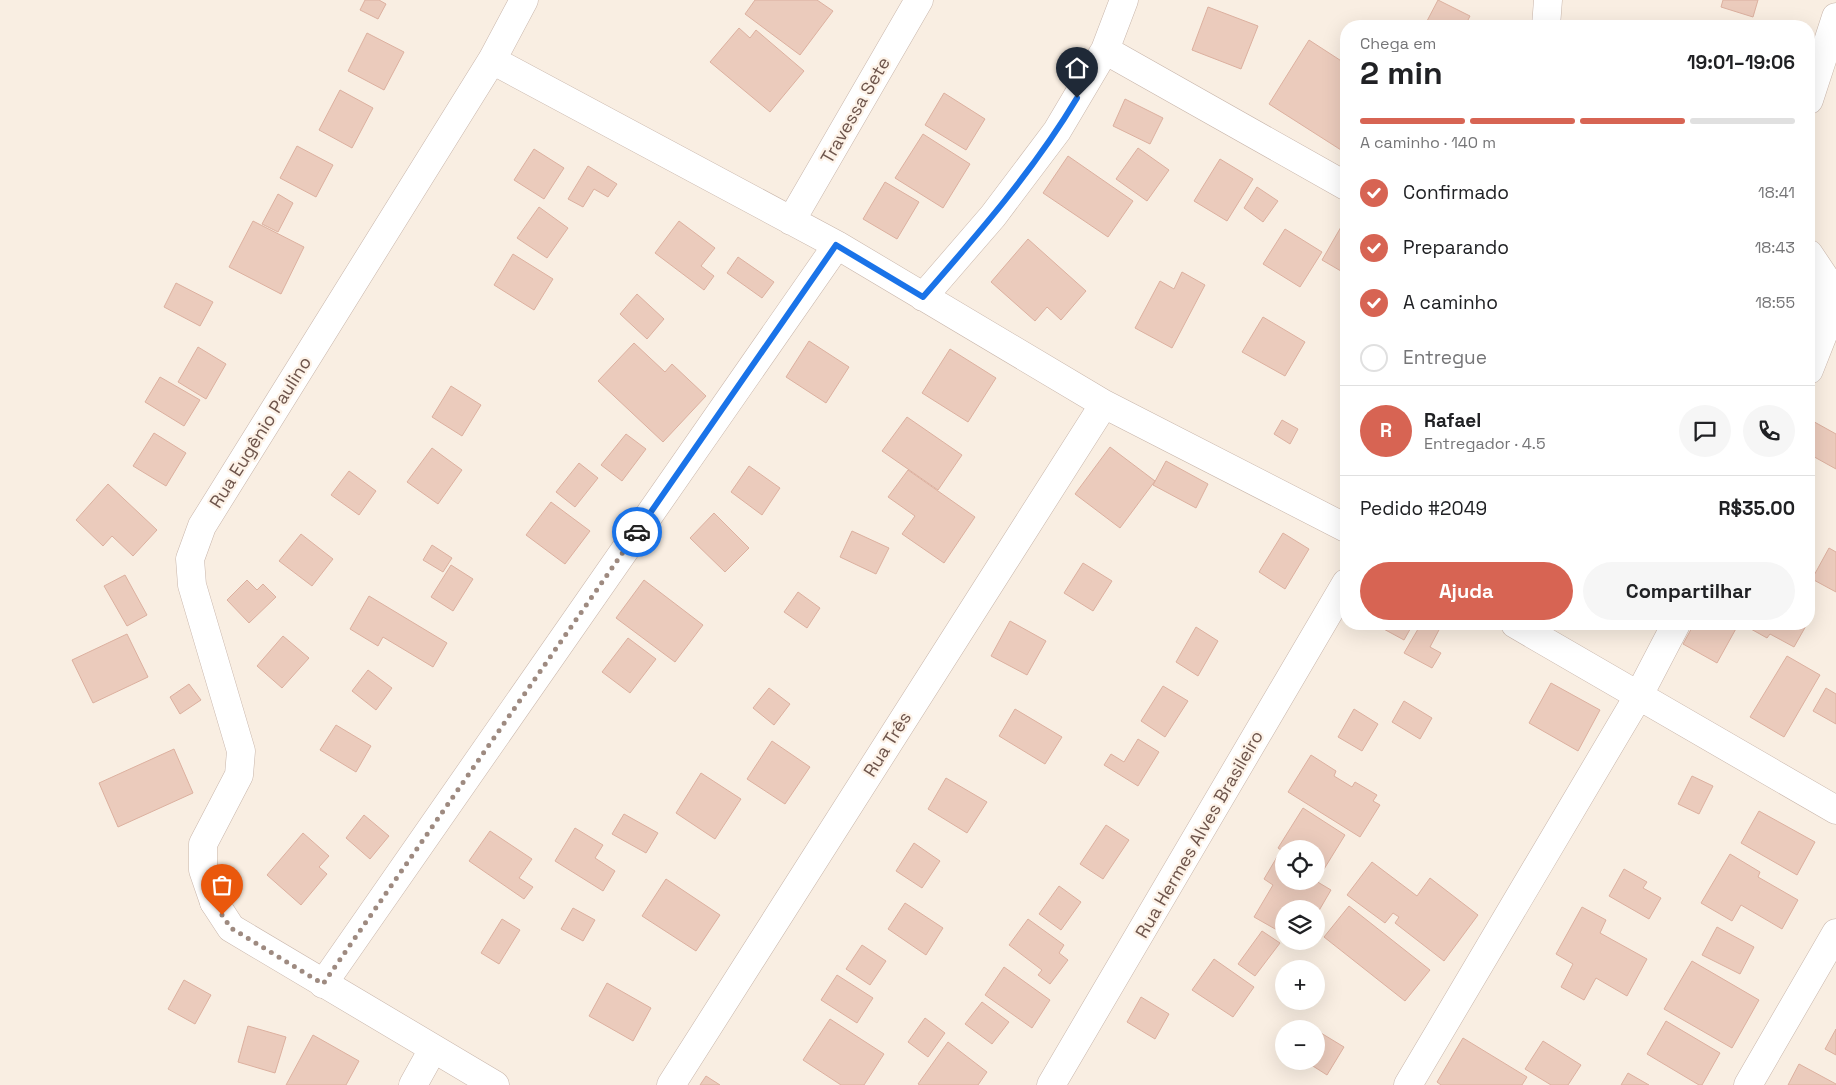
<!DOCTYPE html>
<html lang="pt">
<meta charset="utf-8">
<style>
:root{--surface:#fff;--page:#f6f6f6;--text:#202124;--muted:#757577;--line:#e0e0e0;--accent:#d76453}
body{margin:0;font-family:"Space Grotesk",sans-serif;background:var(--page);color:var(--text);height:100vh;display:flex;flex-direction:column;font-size:19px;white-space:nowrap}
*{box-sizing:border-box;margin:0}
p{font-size:16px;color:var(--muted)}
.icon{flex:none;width:28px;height:28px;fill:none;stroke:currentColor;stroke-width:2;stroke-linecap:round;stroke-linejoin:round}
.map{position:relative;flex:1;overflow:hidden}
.drawer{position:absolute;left:1340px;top:20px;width:475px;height:610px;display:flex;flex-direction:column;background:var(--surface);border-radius:20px;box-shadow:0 5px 20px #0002}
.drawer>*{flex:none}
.buttons{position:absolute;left:1275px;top:840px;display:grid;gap:10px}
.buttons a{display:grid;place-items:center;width:50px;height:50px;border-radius:50%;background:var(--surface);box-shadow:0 5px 20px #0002;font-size:25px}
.pin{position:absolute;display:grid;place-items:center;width:42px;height:42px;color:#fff;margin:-51px -21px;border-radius:50% 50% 50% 0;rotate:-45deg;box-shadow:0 0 5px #0007}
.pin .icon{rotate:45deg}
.courier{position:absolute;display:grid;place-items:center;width:50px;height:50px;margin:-25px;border:4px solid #1a73e8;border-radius:50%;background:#fff;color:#222;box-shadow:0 1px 6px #0007}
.summary em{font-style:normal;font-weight:700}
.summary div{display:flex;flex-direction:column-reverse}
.summary{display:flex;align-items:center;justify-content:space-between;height:85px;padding:0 20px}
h1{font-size:32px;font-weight:700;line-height:38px}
.bar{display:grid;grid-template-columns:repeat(4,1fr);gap:8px 5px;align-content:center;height:60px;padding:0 20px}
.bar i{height:6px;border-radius:4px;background:var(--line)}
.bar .on{background:var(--accent)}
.bar p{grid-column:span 4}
.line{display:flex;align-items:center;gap:12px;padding:0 20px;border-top:1px solid var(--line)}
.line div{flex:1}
.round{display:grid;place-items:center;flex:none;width:52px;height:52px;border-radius:26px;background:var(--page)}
ol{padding:0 20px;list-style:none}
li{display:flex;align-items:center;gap:15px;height:55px}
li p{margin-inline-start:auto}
li .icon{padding:5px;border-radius:50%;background:var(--accent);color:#fff;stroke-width:4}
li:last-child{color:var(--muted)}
li i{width:28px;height:28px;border:2px solid var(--line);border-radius:50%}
.cta{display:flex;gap:10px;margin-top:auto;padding:10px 20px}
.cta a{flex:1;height:58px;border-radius:30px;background:var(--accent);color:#fff;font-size:20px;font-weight:700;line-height:58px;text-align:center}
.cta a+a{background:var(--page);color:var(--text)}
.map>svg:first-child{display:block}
</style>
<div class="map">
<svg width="1836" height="1085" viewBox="0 0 1836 1085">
<rect width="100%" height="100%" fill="#f9eee2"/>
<!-- building -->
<path fill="#ebcbbc" stroke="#dcb09f" d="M365,0H379L386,4L378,19L360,10Z
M755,0H817L833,11L800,55L745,14Z
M1438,0L1470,16L1465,26H1436L1427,21Z
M1723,0H1758L1753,17L1721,7Z
M1208,7L1258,26L1241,69L1192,50Z
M739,28L750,38L756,30L804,71L770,112L710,62Z
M367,33L404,52L384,90L348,71Z
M1309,40L1346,64V143L1341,150L1269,104Z
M340,90L373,108L352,148L319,130Z
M944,93L985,119L966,150L925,125Z
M1125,99L1163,118L1150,144L1113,126Z
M923,134L970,164L943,208L895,178Z
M297,146L333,165L316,197L280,178Z
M1138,148L1169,170L1147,201L1116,179Z
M534,149L564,168L544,199L514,180Z
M1068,156L1133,201L1108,237L1043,193Z
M1220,159L1253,179L1227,221L1194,201Z
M588,166L617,184L608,197L594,189L583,207L568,199Z
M885,182L919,202L897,239L863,219Z
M1257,187L1278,201L1263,222L1244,208Z
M278,194L293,203L278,232L262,224Z
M539,207L568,228L547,258L517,238Z
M1345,220H1346V274L1322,260Z
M253,221L304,247L281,294L229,267Z
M679,221L715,248L701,266L714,276L704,290L655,253Z
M1285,229L1322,252L1300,287L1263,264Z
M1028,239L1086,291L1061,320L1047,307L1035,321L991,282Z
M513,254L553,279L534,310L494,285Z
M738,257L774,282L762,298L727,273Z
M1182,272L1205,285L1172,348L1135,328L1160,281L1174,289Z
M176,283L213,302L200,326L164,307Z
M637,294L664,319L647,339L620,314Z
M1263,317L1305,342L1285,376L1242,352Z
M809,341L849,367L826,403L786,377Z
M634,343L665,372L672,364L706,396L663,442L598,381Z
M198,347L226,364L206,399L178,382Z
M950,349L996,378L968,422L922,393Z
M160,377L200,400L184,426L145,402Z
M451,386L481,405L462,436L432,417Z
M907,417L962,455L938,490L882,451Z
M1809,419L1836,434V469L1809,454Z
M1282,420L1298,429L1290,444L1274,434Z
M154,433L186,453L166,486L133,466Z
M626,434L646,449L622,481L601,465Z
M1110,447L1155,481L1120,528L1075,494Z
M432,448L462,470L438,504L407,482Z
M1166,461L1208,484L1196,508L1153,485Z
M579,463L598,478L575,507L556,492Z
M749,466L780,488L762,515L731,492Z
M908,470L975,517L944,563L902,534L915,516L888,497Z
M349,471L376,491L359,515L331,495Z
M108,484L157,530L133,556L112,536L103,546L76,520Z
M551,502L590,531L565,564L526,535Z
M714,513L749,548L725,572L690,538Z
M852,531L889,548L876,574L840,557Z
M1283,533L1309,549L1285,589L1259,572Z
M301,534L333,559L312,586L279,561Z
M432,545L452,558L443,572L423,560Z
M1829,548L1836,552V592L1812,579Z
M1083,563L1112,581L1093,611L1064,593Z
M451,565L473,579L453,611L431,597Z
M125,575L147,615L127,626L104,586Z
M247,580L257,590L263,584L276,597L249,623L227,600Z
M644,580L703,625L675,662L616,618Z
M798,592L820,608L807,628L784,612Z
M369,596L447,643L433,667L383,637L378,646L350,629Z
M1010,621L1046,641L1027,675L991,656Z
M1382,624H1413L1404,640L1380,627Z
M1421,624H1433L1440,628L1430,647L1441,653L1432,668L1404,653Z
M1694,624L1738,625L1717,663L1683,644Z
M1742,624H1807L1794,647L1770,634L1767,638Z
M1196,627L1218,641L1198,676L1176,662Z
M127,634L148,677L93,703L72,660Z
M283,636L309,658L282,688L257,666Z
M628,638L656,659L630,693L602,672Z
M1787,656L1820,675L1784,737L1750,717Z
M368,670L392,688L376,710L352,691Z
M1551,683L1600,710L1578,751L1529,723Z
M189,684L201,700L180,714L170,697Z
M1163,686L1188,701L1165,737L1141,721Z
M769,688L790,704L774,725L753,708Z
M1826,688L1836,694V724L1813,711Z
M1404,701L1432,718L1420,739L1392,722Z
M1015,709L1062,737L1045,764L999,736Z
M1354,709L1378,724L1362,751L1338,737Z
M336,725L371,746L356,772L320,750Z
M1138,739L1159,752L1138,786L1104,765L1111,754L1124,762Z
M772,741L810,767L785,804L747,779Z
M174,749L193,793L118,827L99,783Z
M1311,755L1336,771L1334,776L1352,787L1355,782L1377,795L1373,801L1380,805L1360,837L1288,792Z
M701,773L741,799L715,839L676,813Z
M1692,776L1713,786L1699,814L1678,804Z
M946,778L987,802L967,833L928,809Z
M1303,808L1345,835L1321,874L1316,872V849H1284V852L1278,848Z
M1759,811L1815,842L1797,875L1741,843Z
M624,814L658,833L646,853L612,834Z
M364,815L389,836L370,859L346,838Z
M1106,825L1129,840L1103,879L1080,864Z
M575,828L603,845L595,858L615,871L603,891L555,861Z
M490,831L532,859L519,878L533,887L524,899L469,861Z
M303,833L329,856L319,867L327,874L301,905L267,875Z
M914,843L940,861L922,888L896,871Z
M1730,854L1760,872L1758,877L1798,900L1782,929L1741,905L1732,921L1701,903Z
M1277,857L1284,861V881H1316L1331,890L1317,914L1316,909H1308L1303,906L1301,909H1284V934L1254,917L1273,885L1264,879Z
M1372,862L1417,896L1430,878L1478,915L1444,961L1395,923L1399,917L1393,913L1385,923L1347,895Z
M1624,869L1647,882L1643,888L1661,898L1649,919L1609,896Z
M666,879L720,915L696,951L642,916Z
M1059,886L1081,902L1061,930L1039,914Z
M905,903L943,928L926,955L888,929Z
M1349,906L1430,970L1405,1001L1324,937Z
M1582,907L1606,920L1600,933L1647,959L1627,996L1596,978L1584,1000L1561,987L1573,964L1556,954Z
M573,908L595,920L583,941L561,929Z
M502,919L520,930L499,964L481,953Z
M1028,919L1064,945L1059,953L1068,960L1050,984L1038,975L1042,970L1009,945Z
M1717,927L1754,947L1740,974L1702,955Z
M1262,931L1280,943L1255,976L1238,964Z
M862,945L886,961L870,985L846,969Z
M1214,959L1254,987L1233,1017L1192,990Z
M1692,961L1759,1000L1732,1048L1664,1009Z
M1004,967L1050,1000L1032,1028L985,995Z
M837,975L873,998L857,1023L821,1000Z
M184,980L211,995L195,1024L168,1009Z
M607,983L651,1008L633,1041L589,1016Z
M1141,997L1169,1014L1155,1039L1127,1022Z
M982,1002L1009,1022L992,1044L965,1024Z
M925,1018L945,1033L928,1057L908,1042Z
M830,1019L884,1054L864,1085H841L803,1060Z
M1666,1021L1720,1053L1702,1085H1699L1647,1054Z
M248,1026L286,1037L275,1073L238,1062Z
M1836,1029V1055L1825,1049Z
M1316,1030L1344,1047L1327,1075L1305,1061H1316Z
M313,1035L359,1061L346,1085H286Z
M1463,1038L1527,1077L1522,1085H1441L1437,1082Z
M1543,1041L1581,1065L1568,1085H1551L1525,1069Z
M948,1042L987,1072L978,1085H920L918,1084Z
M1799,1064L1836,1084V1085H1788Z
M1628,1073L1649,1085H1621Z
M706,1076L720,1085H700Z"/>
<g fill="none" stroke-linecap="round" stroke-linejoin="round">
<!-- minor casing -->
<g stroke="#c8b5aa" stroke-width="29">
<path id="minor" d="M1546,26L1548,0
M1105,50L1346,186
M492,60L837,245L1104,404L1346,528
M1809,100L1836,17
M791,221L919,0
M1809,254L1829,284L1828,322L1809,370
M923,297L993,216L1057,131L1105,50L1124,0
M1515,624L1836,810
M214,902L203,870V844L239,775L241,751L192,585L190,559L202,526L492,60L524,0
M323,984L837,245
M413,1085L433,1049
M671,1085L1104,404
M1051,1085L1346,583
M1408,1085L1639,695L1676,624"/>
</g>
<!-- tertiary casing -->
<g stroke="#c8b5aa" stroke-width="29">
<path id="tertiary" d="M214,902L231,928L495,1085
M1748,1085L1836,933"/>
</g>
<!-- minor -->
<use href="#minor" stroke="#fff" stroke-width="28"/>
<!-- tertiary -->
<use href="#tertiary" stroke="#fff" stroke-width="28"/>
</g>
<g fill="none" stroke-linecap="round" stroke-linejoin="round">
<!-- done -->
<path stroke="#9e8a80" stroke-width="5" stroke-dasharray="0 9" d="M222,915L231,928L323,984L637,532"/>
<!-- route -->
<path stroke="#1a73e8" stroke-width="6" d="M637,532L836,245L923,297C978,234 1034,170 1077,98"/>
</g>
<g text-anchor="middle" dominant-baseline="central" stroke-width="4.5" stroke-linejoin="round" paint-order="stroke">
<!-- street labels -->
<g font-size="18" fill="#6d544b" stroke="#fdf2e7">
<text transform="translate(855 110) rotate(-60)">Travessa Sete</text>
<text transform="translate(260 432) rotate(-58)">Rua Eugênio Paulino</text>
<text transform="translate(887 744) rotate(-58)">Rua Três</text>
<text transform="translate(1199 834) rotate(-60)">Rua Hermes Alves Brasileiro</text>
</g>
</g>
</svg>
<div class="buttons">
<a><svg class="icon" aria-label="locate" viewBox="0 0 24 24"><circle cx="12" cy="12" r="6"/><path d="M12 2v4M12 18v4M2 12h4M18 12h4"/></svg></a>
<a><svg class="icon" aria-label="layers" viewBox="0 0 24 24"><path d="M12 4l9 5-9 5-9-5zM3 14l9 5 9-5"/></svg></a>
<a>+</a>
<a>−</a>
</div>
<div class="pin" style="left:222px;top:915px;background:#ea580c"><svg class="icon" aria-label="bag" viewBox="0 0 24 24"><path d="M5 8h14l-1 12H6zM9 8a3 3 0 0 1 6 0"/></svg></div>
<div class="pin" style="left:1077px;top:98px;background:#1f2937"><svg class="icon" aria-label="home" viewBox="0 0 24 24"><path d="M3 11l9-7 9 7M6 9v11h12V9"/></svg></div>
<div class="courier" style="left:637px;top:532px"><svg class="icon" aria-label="car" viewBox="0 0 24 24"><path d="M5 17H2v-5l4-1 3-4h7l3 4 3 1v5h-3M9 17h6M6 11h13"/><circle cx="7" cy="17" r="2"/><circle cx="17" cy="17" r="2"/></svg></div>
<section class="drawer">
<div class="summary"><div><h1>2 min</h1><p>Chega em</p></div><em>19:01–19:06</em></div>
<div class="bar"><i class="on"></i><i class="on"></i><i class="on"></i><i></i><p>A caminho · 140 m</p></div>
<ol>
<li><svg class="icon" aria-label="check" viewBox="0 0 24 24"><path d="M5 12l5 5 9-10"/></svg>Confirmado<p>18:41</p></li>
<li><svg class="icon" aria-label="check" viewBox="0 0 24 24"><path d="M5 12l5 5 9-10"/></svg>Preparando<p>18:43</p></li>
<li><svg class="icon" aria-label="check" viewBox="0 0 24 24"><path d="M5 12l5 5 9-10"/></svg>A caminho<p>18:55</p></li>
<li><i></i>Entregue</li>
</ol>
<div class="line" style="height:90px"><b class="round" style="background:var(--accent);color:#fff">R</b><div><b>Rafael</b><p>Entregador · 4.5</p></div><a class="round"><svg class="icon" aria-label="chat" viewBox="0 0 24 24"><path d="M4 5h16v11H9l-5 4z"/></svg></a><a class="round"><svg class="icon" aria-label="phone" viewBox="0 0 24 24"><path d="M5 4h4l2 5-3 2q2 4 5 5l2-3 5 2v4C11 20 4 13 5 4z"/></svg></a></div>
<div class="line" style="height:65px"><div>Pedido #2049</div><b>R$35.00</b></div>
<div class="cta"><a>Ajuda</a><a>Compartilhar</a></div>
</section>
</div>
